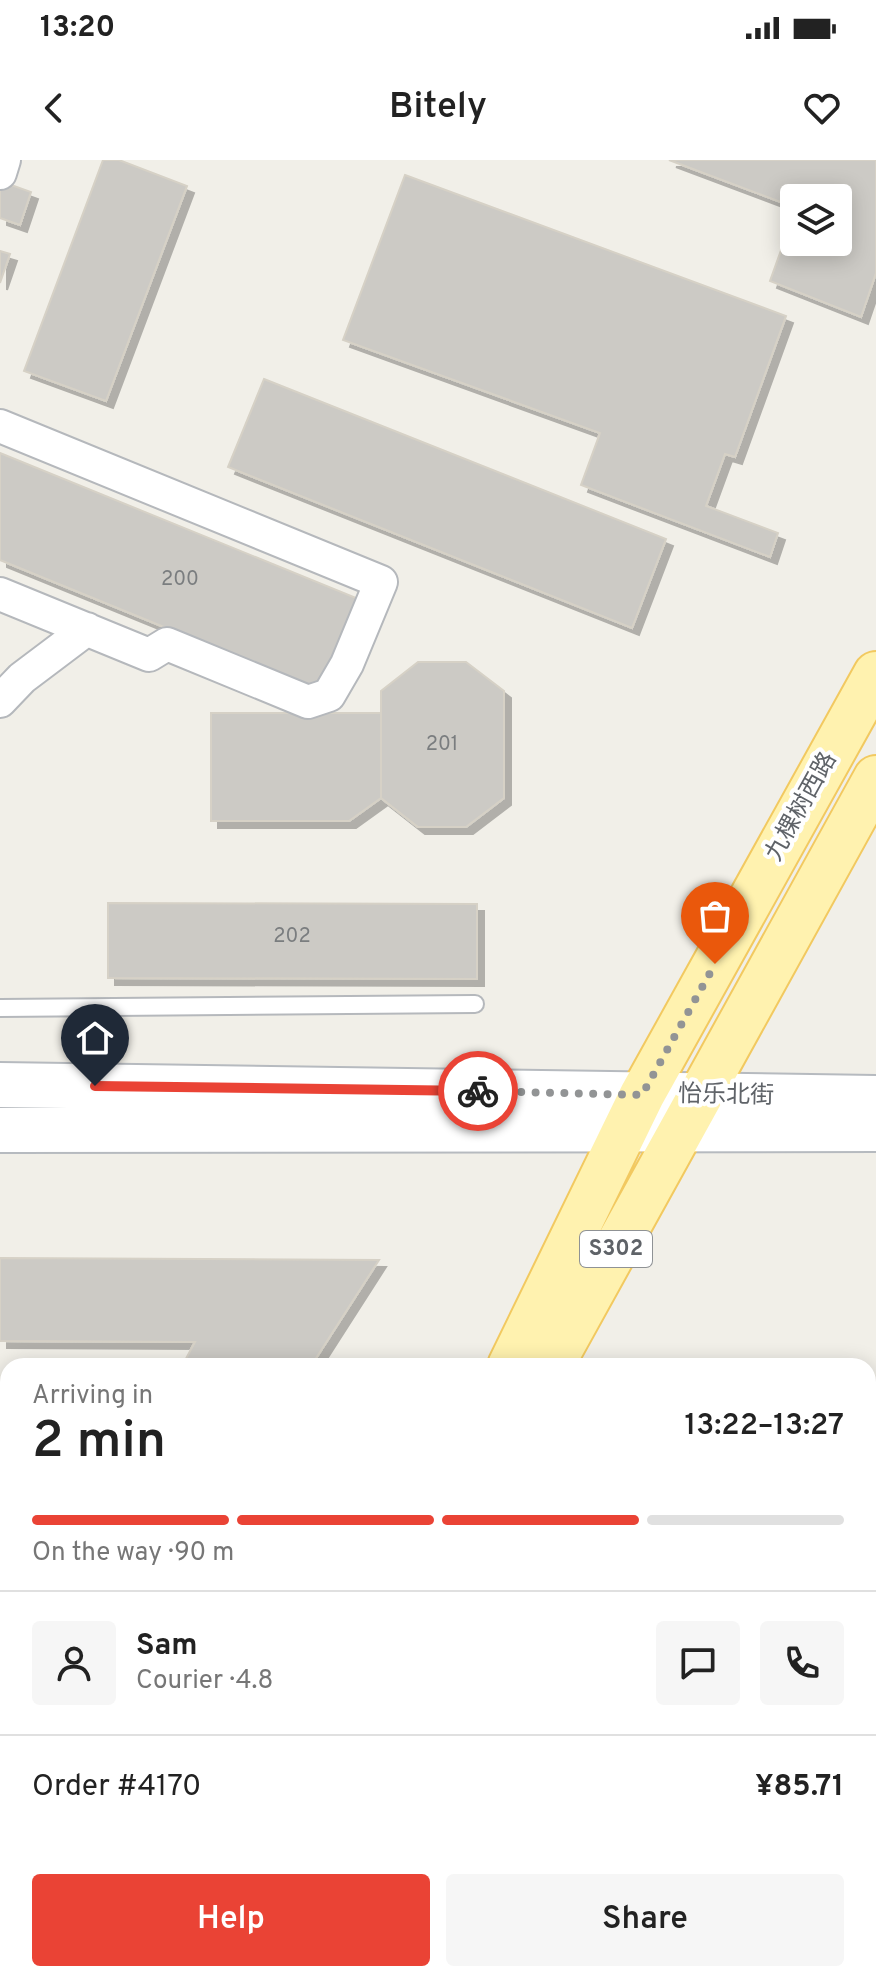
<!DOCTYPE html>
<meta charset="utf-8">
<style>
:root{--surface:#fff;--page:#f6f6f6;--text:#222;--muted:#767676;--line:#e0e0e0;--accent:#ea4335}
body{margin:0;font-family:Overpass,"Noto Sans SC",sans-serif;background:var(--page);color:var(--text);height:100vh;display:flex;flex-direction:column;font-size:30px;white-space:nowrap}
*{box-sizing:border-box;margin:0}
p{font-size:26px;color:var(--muted)}
.icon{flex:none;width:44px;height:44px;fill:none;stroke:currentColor;stroke-width:2;stroke-linecap:round;stroke-linejoin:round}
.map{position:relative;flex:1;overflow:hidden}
.side{position:absolute;left:0px;top:1198px;width:876px;height:624px;display:flex;flex-direction:column;background:var(--surface);border-radius:24px 24px 0 0;box-shadow:0 4px 20px #0003}
.side>*{flex:none}
.fabs{position:absolute;left:780px;top:24px;display:grid;gap:16px}
.fabs a{display:grid;place-items:center;width:72px;height:72px;border-radius:8px;background:var(--surface);box-shadow:0 4px 20px #0003;font-size:40px}
.pin{position:absolute;display:grid;place-items:center;width:68px;height:68px;color:#fff;margin:-82px -34px;border-radius:50% 50% 50% 0;rotate:-45deg;box-shadow:0 0 8px #0007}
.pin .icon{rotate:45deg}
.courier{position:absolute;display:grid;place-items:center;width:80px;height:80px;margin:-40px;border:6px solid #ea4335;border-radius:50%;background:#fff;color:#222;box-shadow:0 2px 10px #0007}
.headline em{font-style:normal;font-weight:600}
.headline div{display:flex;flex-direction:column-reverse}
.headline{display:flex;align-items:center;justify-content:space-between;height:136px;padding:0 32px}
h1{font-size:52px;font-weight:600;line-height:60px}
.bar{display:grid;grid-template-columns:repeat(4,1fr);gap:12px 8px;align-content:center;height:96px;padding:0 32px}
.bar i{height:10px;border-radius:6px;background:var(--line)}
.bar .active{background:var(--accent)}
.bar p{grid-column:span 4}
.line{display:flex;align-items:center;gap:20px;padding:0 32px;border-top:2px solid var(--line)}
.line div{flex:1}
.round{display:grid;place-items:center;flex:none;width:84px;height:84px;border-radius:8px;background:var(--page)}
.cta{display:flex;gap:16px;margin-top:auto;padding:16px 32px}
.cta a{flex:1;height:92px;border-radius:8px;background:var(--accent);color:#fff;font-size:32px;font-weight:600;line-height:92px;text-align:center}
.cta a+a{background:var(--page);color:var(--text)}
.status{display:flex;justify-content:space-between;align-items:center;height:56px;padding:0 40px;background:var(--surface);direction:ltr}
.status svg{height:22px;fill:currentColor}
header{display:flex;justify-content:space-between;align-items:center;height:104px;padding:0 32px;background:var(--surface);font-size:36px;font-weight:600}
.map>svg:first-child{display:block}
</style>
<div class="status"><b>13:20</b><svg viewBox="0 0 49 12"><path d="M0 12V9h3v3zM5 12V6h3v6zM10 12V3h3v9zM15 12V0h3v12zM26 1h20v11H26zM47 4h2v5h-2z"/></svg></div>
<header><svg class="icon" aria-label="back" viewBox="0 0 24 24"><path d="M15 5l-7 7 7 7"/></svg>Bitely<svg class="icon" aria-label="heart" viewBox="0 0 24 24"><path d="M12 20l-8-8c-3-5 5-10 8-4 3-6 11-1 8 4z"/></svg></header>
<div class="map">
<svg width="876" height="1822" viewBox="0 0 876 1822">
<defs>
<filter id="shadow"><feDropShadow dx="7" dy="7" stdDeviation="0" flood-color="#0004"/></filter>
</defs>
<rect width="100%" height="100%" fill="#f1efe8"/>
<!-- building -->
<path fill="#cccac5" stroke="#d6d1c6" stroke-width="2" filter="url(#shadow)" d="M103,0H119L187,26L106,241L24,211Z
M669,0H876V113L861,157L770,121L794,54V82H838V38H794V47Z
M405,15L786,156L735,297L725,294L706,346L778,373L770,397L581,325L600,273L343,180Z
M0,21L31,32L20,65L0,58Z
M0,91L10,94L0,123Z
M264,219L666,379L632,468L228,307Z
M0,293L361,440L323,532L0,400Z
M418,502H466L504,531V638L466,667H418L381,638V531Z
M211,553H381V638L349,661H211Z
M108,743L477,744V819L108,818Z
M0,1098L379,1100L311,1206H182L195,1182L0,1181Z
M868,1234L876,1248V1265L868,1269Z
M876,1348V1414L868,1407V1358Z
M0,1445H8V1542H0Z
M0,1617L8,1618V1712H0Z
M0,1760L8,1763V1807L1,1822Z"/>
<g fill="none" stroke-linecap="round" stroke-linejoin="round">
<!-- service casing -->
<g stroke="#b5b8bc" stroke-width="20">
<path id="service" d="M0,848L475,844
M868,1741L876,1745
M868,1778L876,1762
M846,1822L850,1814"/>
</g>
<!-- minor casing -->
<g stroke="#b5b8bc" stroke-width="36">
<path id="minor" d="M0,13L4,0
M0,266L381,422L347,504L329,535L308,542L167,484L149,495L0,434
M0,541L22,518L87,469
M868,1479L876,1483"/>
</g>
<!-- secondary casing -->
<g stroke="#b6babf" stroke-width="48">
<path id="secondary" d="M0,925L876,938
M0,970L876,969"/>
</g>
<!-- primary casing -->
<g stroke="#f2c960" stroke-width="48">
<path id="primary" d="M510,1206L642,935L876,514
M551,1206L876,618
M200,1822L205,1814
M235,1822L239,1814"/>
</g>
<!-- service -->
<use href="#service" stroke="#fff" stroke-width="16"/>
<!-- minor -->
<use href="#minor" stroke="#fff" stroke-width="32"/>
<!-- secondary -->
<use href="#secondary" stroke="#fff" stroke-width="44"/>
<!-- primary -->
<use href="#primary" stroke="#fff2af" stroke-width="44"/>
</g>
<g fill="none" stroke-linecap="round" stroke-linejoin="round">
<!-- done -->
<path stroke="#929495" stroke-width="8" stroke-dasharray="0 14.4" d="M478,931L642,935L715,804"/>
<!-- route -->
<path stroke="#ea4335" stroke-width="10" d="M95,926L478,931"/>
</g>
<g text-anchor="middle" dominant-baseline="central" stroke-width="8" stroke-linejoin="round" paint-order="stroke">
<!-- number labels -->
<g font-size="20" fill="#7a7d7f">
<text x="180" y="420">200</text>
<text x="442" y="585">201</text>
<text x="292" y="777">202</text>
</g>
<!-- shield labels -->
<rect fill="#fff" stroke="#8f9295" stroke-width="2" x="580" y="1071" width="72" height="36" rx="6"/>
<g font-size="22" font-weight="bold" fill="#5f6368">
<text x="616" y="1089">S302</text>
</g>
<!-- street labels -->
<g font-size="24" fill="#5f6368" stroke="#fff">
<text transform="translate(802 647) rotate(-61)">九棵树西路</text>
<text transform="translate(726 936) rotate(1)">怡乐北街</text>
</g>
</g>
</svg>
<div class="fabs">
<a><svg class="icon" aria-label="layers" viewBox="0 0 24 24"><path d="M12 4l9 5-9 5-9-5zM3 14l9 5 9-5"/></svg></a>
</div>
<div class="pin" style="left:715px;top:804px;background:#ea580c"><svg class="icon" aria-label="bag" viewBox="0 0 24 24"><path d="M5 8h14l-1 12H6zM9 8a3 3 0 0 1 6 0"/></svg></div>
<div class="pin" style="left:95px;top:926px;background:#1f2937"><svg class="icon" aria-label="home" viewBox="0 0 24 24"><path d="M3 11l9-7 9 7M6 9v11h12V9"/></svg></div>
<div class="courier" style="left:478px;top:931px"><svg class="icon" aria-label="bike" viewBox="0 0 24 24"><circle cx="6" cy="16" r="4"/><circle cx="18" cy="16" r="4"/><path d="M6 16l4-8h5l3 8M10 8l3 8H6M13 5h3"/></svg></div>
<section class="side">
<div class="headline"><div><h1>2 min</h1><p>Arriving in</p></div><em>13:22–13:27</em></div>
<div class="bar"><i class="active"></i><i class="active"></i><i class="active"></i><i></i><p>On the way · 90 m</p></div>
<div class="line" style="height:144px"><a class="round"><svg class="icon" aria-label="person" viewBox="0 0 24 24"><circle cx="12" cy="8" r="4"/><path d="M4 21q1-7 8-7t8 7"/></svg></a><div><b>Sam</b><p>Courier · 4.8</p></div><a class="round"><svg class="icon" aria-label="chat" viewBox="0 0 24 24"><path d="M4 5h16v11H9l-5 4z"/></svg></a><a class="round"><svg class="icon" aria-label="phone" viewBox="0 0 24 24"><path d="M5 4h4l2 5-3 2q2 4 5 5l2-3 5 2v4C11 20 4 13 5 4z"/></svg></a></div>
<div class="line" style="height:104px"><div>Order #4170</div><b>¥85.71</b></div>
<div class="cta"><a>Help</a><a>Share</a></div>
</section>
</div>
